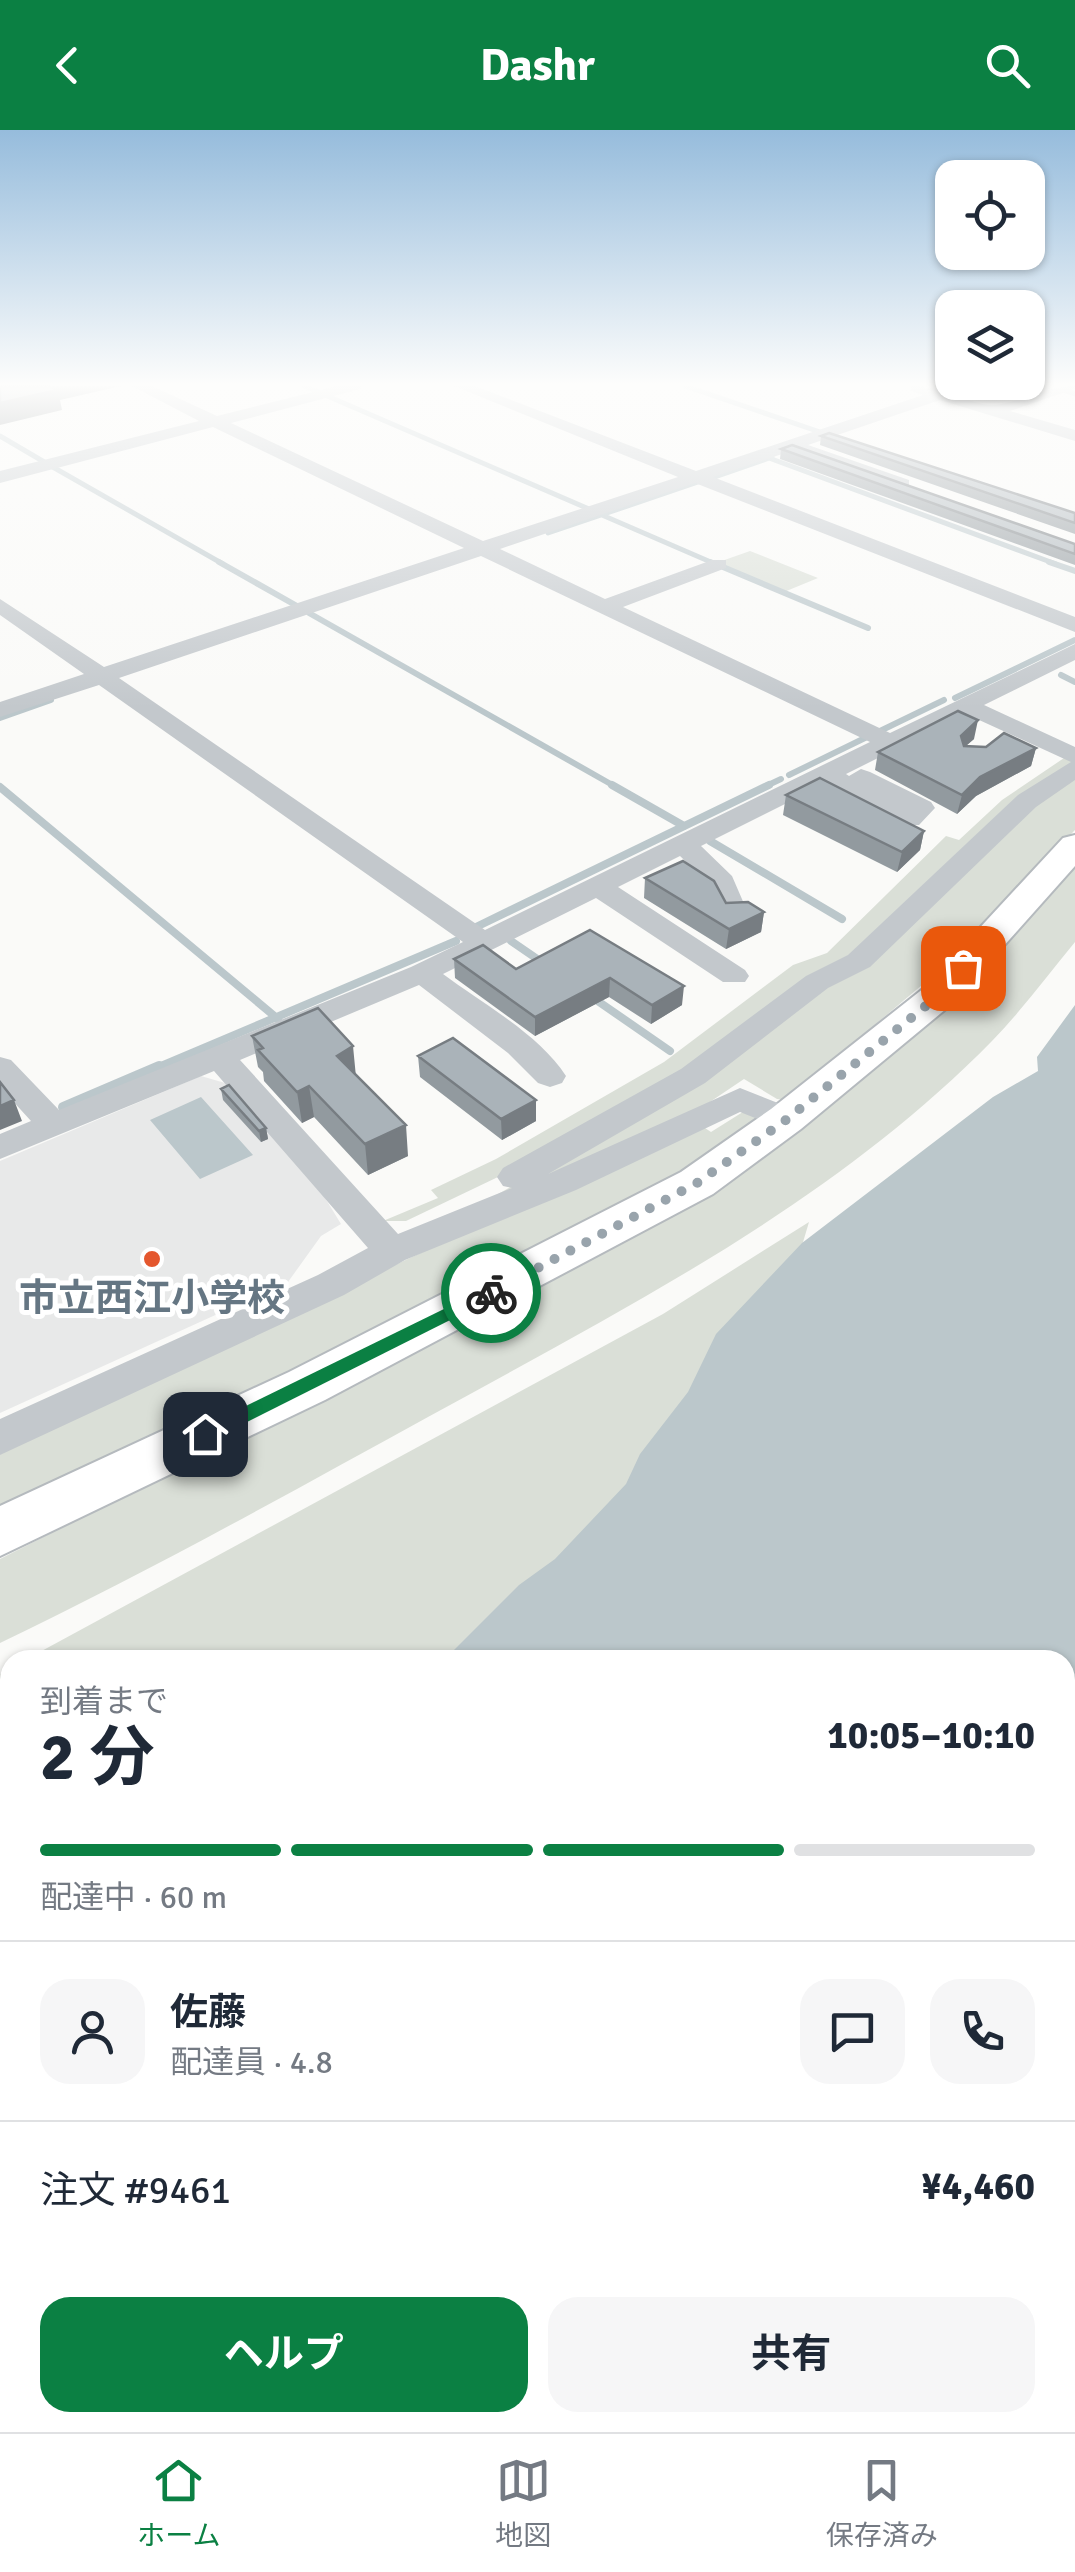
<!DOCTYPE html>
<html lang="ja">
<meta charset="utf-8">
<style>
:root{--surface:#fff;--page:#f6f6f7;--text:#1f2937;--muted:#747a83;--line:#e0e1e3;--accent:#0b8043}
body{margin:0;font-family:Signika,"Noto Sans JP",sans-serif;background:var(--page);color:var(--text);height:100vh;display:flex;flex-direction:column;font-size:38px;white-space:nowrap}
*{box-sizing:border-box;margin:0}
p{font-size:32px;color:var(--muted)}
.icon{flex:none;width:55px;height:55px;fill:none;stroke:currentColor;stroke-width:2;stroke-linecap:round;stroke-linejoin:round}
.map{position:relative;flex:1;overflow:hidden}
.sheet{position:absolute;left:0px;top:1520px;width:1075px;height:782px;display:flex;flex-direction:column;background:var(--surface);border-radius:30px 30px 0 0;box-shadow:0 2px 8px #0004}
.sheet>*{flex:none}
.controls{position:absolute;left:935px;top:30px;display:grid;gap:20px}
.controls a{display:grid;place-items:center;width:110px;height:110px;border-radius:20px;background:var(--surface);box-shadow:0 2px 8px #0004;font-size:50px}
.pin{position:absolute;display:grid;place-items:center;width:85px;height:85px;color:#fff;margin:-42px;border-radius:20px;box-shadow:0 5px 15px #0006}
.courier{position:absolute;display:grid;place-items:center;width:100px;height:100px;margin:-50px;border:8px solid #0b8043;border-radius:50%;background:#fff;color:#222;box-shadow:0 2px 12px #0007}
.summary em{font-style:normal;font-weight:700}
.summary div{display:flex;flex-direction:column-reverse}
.summary{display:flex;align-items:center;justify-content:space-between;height:170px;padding:0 40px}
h1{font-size:65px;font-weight:700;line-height:75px}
.bar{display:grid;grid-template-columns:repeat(4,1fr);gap:15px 10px;align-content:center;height:120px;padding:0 40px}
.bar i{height:12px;border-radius:8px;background:var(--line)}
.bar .selected{background:var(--accent)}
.bar p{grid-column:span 4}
.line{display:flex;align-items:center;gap:25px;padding:0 40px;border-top:2px solid var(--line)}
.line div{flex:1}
.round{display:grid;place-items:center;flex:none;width:105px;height:105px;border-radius:30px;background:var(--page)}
.primary-button{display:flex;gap:20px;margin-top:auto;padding:20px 40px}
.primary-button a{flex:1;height:115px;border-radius:30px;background:var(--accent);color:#fff;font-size:40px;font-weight:700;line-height:115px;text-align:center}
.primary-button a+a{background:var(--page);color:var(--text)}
header{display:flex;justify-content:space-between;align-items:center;height:130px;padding:0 40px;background:var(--accent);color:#fff;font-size:45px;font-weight:700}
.tabs{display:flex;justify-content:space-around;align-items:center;height:140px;border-top:2px solid var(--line);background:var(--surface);font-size:28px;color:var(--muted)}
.tabs a{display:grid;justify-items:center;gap:5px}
.tabs .selected{color:var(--accent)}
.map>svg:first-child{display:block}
</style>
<header><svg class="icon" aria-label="back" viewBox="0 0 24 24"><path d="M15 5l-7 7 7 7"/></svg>Dashr<svg class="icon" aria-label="search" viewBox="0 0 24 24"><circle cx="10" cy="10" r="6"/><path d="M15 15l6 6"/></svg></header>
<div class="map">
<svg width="1075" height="2302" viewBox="0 0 1075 2302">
<rect width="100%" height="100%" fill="#fafaf8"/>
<!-- built -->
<path fill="#e8e9e9" d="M201,946L225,953L319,1058L341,1094L321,1106L288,1152L0,1283V1031Z"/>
<!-- green -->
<path fill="#dadfd7" d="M750,421L818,448L784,462L716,433Z
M1064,628L1075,629L875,808L688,941L544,1025L406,1091H383L438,1068L431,1060L496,1029L664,932L793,835L827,823L946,706L959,710L1002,670Z
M1075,644V700L922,855L786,970L777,969L744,949L686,988L493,1067L697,949Z
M1075,738V812C1048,845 1022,880 992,911C832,1074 626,1178 428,1287C286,1365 146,1443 0,1513V1429L588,1132L718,1058L805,996L952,870Z
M746,980L763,989L632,1072L0,1387V1318L699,994L711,1002Z
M809,1092L679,1530H25L663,1184Z
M10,1538V2292L0,2302V1544Z"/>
<!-- water -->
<path fill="#bbc7cb" d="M1075,875V2302H0V2290L10,2270V2292H1065V1530H444L519,1455L555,1429L626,1354L640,1324L688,1262L716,1204L802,1113L993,967L1038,941L1037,927Z
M201,967L253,1025L200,1049L150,990Z
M10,2060V2242L0,2243V2070Z"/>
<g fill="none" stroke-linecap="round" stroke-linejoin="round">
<!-- stream-far3 -->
<path stroke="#bbc7cb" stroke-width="5" d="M304,256L319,262
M685,256L820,302
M1063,260L1075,264
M325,265L589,379
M0,306L46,333
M769,328L1056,434
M51,336L223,434
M712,348L772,327
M602,385L713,433
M548,403L701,351"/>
<!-- stream-far2 -->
<path stroke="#bbc7cb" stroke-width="6" d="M219,432L297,476
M710,432L713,433
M1049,432L1075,441
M723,437L868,498
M309,483L616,657
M1061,545L1075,552
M955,568L1075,510
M0,588L51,570
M880,601L944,570
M789,645L867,607
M764,657L781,649"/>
<!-- stream-far1 -->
<path stroke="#bbc7cb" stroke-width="8" d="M612,655L684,696
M0,657L278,889
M710,711L842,789
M474,798L769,655
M511,811L546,835
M589,865L670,921
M154,939L456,811"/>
<!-- stream -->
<path stroke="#bbc7cb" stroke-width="10" d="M63,977L159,936"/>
<!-- major casing -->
<g stroke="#b5babe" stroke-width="4">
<path id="major" d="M1075,705V736L952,874L801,999L713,1064L325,1270L0,1426V1376L289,1242L681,1042L771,979L924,858L1063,708Z"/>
</g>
<!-- minor -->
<path fill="#c3c8cc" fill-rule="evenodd" d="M132,256H152L217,286L337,256H362L360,259L231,293L483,411L678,347L454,256H475L696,341L923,265L911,261V256C939,256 962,271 989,275C1009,277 1047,256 1075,256L1074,259L1010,281L1075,300V311L940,270L808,315L909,350V358H895L791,321L713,347L1075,487V502L695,353L500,419L605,469L712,430H726V438L623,477L890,603L1075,514V530L984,575L1075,617V650L1036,677L870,837L828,858L705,953L548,1044L740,958L798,981L803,989L798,997L786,1000L740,982L576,1060L405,1130L344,1165L0,1325V1289L318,1145L368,1118L214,941L0,1029V1004L31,991L0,957V927L11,930L59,980L411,837L463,812L99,555L0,587V572L84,544L0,485V469L104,537L464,418L213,297L0,353V341L199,291ZM481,426L870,612L485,800L119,548ZM966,584L1071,632L1018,665L848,825L806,846L681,939L503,1038L497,1047L503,1056L512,1058L398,1104L240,930L419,855L508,923L538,953L550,957L562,953L566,946C539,904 483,874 443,844L596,768L723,852H745L749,846L745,840L618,757L680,726L709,754L724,789H744L748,783L732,746L701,716L827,653L901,695H919L935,678L931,672L870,642L861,639L849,646L846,644Z"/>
<!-- major -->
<use href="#major" fill="#fff" fill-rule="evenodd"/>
</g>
<!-- wall -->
<path fill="#929a9f" d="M821,306L1075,383V404L820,315Z
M781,319L1075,414V435L780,329Z
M974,609L966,616L1036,618L1031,636L976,666L957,684L875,640L878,622Z
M786,665L924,701L920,720L897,742L783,685Z
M645,748L726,773L764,782L761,802L726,819L644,768Z
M590,800L682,875L651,894L609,867L535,906L455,848L454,829L516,839Z
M252,906L356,945L408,1026L368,1045L314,987L302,993L264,951L263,942L258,937Z
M418,926L536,970V991L502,1010L420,947Z
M221,959L266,998L268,1009L261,1012L223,970Z"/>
<!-- shaded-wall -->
<path fill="#777d82" d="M52,256H121L60,270L62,280L0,295V273L53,261Z
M978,590L974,609L956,624L961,606Z
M1036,618L1031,636L976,666L957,684L962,665L980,647Z
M924,701L920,720L897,742L902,722Z
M764,782L761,802L726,819L729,799Z
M610,848L609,867L535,906V887Z
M684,856L682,875L651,894L652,875Z
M353,916L356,947L337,926Z
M309,956L314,987L302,993L297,962Z
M14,970L22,991L0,1000V976Z
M536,970V991L502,1010L501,989Z
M406,995L408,1026L368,1045L365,1014Z
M266,998L268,1009L261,1012L259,1001Z"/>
<!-- building -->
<path fill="#aab3b9" stroke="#777d82" stroke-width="2.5" d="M0,256H49L57,260L0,273Z
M829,303L1075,383V393L821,306Z
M792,315L1075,414V424L781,319Z
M958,581L978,590L961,606L964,616L986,617L1004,603L1036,618L980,647L962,665L878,622Z
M820,648L924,701L902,722L786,665Z
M683,731L714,751L726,773L748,772L764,782L729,799L645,748Z
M590,800L684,856L652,875L610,848L535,887L454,829L483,815L516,839Z
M318,878L353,916L337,926L406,995L365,1014L309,956L297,962L258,920L263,918L252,906Z
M453,908L536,970L501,989L418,926Z
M0,952L14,970L0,976Z
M229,955L266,998L259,1001L221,959Z"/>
<!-- sky -->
<linearGradient id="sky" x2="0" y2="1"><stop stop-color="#96bcdc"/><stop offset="0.44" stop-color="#fdfdfc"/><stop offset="1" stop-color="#fdfdfc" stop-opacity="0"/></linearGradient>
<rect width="1075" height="578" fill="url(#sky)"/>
<!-- route -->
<path fill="#0b8043" d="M491,1156L499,1163L496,1167L211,1310H199V1299Z"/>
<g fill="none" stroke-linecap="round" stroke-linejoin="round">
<!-- done -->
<path stroke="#99a4ac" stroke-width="10" stroke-dasharray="0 18" d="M491,1163L697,1053L786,990L938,866L963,838"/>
</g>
<!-- markers -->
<circle fill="#e4572e" stroke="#fff" stroke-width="4" cx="152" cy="1129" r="10"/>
<g text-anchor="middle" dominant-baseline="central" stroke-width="10" stroke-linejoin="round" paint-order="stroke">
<!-- poi labels -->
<g font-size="38" font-weight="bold" fill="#657683" stroke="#fff">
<text x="152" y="1168">市立西江小学校</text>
</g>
</g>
</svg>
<div class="controls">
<a><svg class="icon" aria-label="locate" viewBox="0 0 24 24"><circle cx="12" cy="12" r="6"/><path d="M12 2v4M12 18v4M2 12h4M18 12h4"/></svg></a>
<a><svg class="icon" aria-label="layers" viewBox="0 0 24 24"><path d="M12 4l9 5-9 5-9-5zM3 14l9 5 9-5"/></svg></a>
</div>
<div class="pin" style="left:963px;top:838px;background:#ea580c"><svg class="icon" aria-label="bag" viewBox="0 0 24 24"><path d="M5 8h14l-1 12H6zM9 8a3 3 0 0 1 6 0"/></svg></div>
<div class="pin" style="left:205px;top:1304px;background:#1f2937"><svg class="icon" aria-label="home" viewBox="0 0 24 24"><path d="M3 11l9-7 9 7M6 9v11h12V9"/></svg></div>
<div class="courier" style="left:491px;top:1163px"><svg class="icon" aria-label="bike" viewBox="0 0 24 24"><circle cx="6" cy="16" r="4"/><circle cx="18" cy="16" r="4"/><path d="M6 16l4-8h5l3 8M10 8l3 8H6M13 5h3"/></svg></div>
<section class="sheet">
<div class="summary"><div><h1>2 分</h1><p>到着まで</p></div><em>10:05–10:10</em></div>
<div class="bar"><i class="selected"></i><i class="selected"></i><i class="selected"></i><i></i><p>配達中 · 60 m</p></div>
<div class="line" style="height:180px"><a class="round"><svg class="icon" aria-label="person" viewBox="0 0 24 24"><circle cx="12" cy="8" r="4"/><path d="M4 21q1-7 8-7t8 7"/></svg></a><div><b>佐藤</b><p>配達員 · 4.8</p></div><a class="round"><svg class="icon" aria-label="chat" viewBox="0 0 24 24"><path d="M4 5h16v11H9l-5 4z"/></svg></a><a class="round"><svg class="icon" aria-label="phone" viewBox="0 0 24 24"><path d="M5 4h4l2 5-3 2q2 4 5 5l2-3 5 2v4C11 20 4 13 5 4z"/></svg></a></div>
<div class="line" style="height:130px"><div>注文 #9461</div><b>¥4,460</b></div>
<div class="primary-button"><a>ヘルプ</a><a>共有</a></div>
</section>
</div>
<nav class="tabs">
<a class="selected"><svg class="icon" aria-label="home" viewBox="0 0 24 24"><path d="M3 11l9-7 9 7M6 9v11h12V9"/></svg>ホーム</a>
<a><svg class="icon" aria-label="map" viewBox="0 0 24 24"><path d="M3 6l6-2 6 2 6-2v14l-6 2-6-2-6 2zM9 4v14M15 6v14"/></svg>地図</a>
<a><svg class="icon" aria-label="saved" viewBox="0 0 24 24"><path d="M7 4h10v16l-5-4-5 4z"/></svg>保存済み</a>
</nav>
